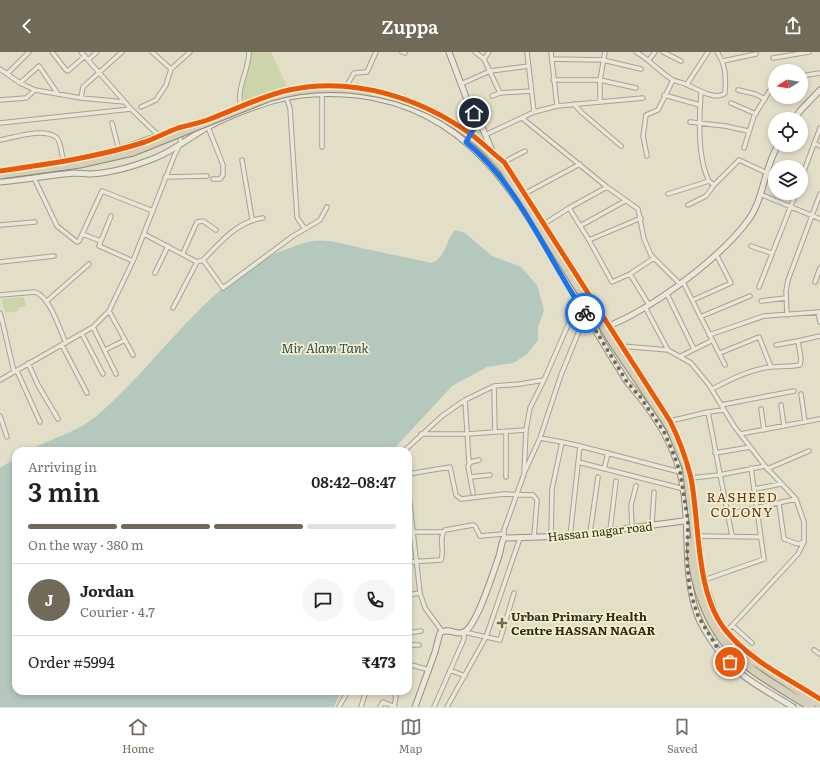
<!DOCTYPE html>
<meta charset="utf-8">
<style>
:root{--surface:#fff;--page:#f6f6f6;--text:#202124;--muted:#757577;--line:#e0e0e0;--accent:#716a58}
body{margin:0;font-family:Literata,serif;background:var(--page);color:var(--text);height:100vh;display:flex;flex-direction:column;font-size:15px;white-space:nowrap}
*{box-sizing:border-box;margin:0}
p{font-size:13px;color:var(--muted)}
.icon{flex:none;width:22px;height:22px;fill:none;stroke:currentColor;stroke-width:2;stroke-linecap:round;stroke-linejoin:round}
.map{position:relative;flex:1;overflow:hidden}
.sheet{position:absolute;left:12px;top:395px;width:400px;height:248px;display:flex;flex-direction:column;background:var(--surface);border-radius:12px;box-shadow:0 2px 6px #0003}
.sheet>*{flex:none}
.needle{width:26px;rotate:259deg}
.buttons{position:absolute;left:768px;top:12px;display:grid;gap:8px}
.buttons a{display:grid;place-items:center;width:40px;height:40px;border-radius:50%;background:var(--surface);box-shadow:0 2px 6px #0003;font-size:20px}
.pin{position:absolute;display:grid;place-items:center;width:34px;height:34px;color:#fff;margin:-17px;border:2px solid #fff;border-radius:50%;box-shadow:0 1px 4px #0007}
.courier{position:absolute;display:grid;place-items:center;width:40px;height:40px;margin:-20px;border:3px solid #1a73e8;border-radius:50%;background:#fff;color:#222;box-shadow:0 1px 5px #0007}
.headline em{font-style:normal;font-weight:600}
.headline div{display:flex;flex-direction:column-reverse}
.headline{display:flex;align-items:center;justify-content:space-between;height:68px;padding:0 16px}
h1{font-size:26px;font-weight:600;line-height:30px}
.bar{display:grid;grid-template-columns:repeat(4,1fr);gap:6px 4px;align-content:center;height:48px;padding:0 16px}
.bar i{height:5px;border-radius:3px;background:var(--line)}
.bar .selected{background:var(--accent)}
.bar p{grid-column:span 4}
.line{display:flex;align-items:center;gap:10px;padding:0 16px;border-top:1px solid var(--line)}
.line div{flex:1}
.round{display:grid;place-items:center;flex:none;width:42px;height:42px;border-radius:21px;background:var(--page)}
header{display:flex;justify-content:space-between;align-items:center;height:52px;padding:0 16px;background:var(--accent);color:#fff;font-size:18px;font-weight:600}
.tabs{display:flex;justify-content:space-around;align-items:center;height:56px;border-top:1px solid var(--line);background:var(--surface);font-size:11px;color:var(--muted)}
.tabs a{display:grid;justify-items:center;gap:2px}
.tabs .selected{color:var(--accent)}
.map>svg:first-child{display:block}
</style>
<header><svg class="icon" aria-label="back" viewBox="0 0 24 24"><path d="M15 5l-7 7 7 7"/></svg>Zuppa<svg class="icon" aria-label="share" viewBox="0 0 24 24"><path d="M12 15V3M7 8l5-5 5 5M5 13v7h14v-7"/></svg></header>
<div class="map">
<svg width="820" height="655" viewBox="0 0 820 655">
<rect width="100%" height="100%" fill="#e2dec8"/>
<!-- green -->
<path fill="#ced4aa" d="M250,0H271L287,35L245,51L241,39L250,11Z
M479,76L487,99L471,83Z
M24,245L26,254L18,256V259L5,261L2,247Z"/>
<!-- water -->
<path fill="#b4c8be" d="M455,178L465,181L492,204L521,215L537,233L544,258L538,275V288L526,303L513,311L487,315L452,334L392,399H28C53,385 78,381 100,361C160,309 209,228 284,198C293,195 304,190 313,189C329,187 346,193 361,196C385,201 408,206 432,211C447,204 445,189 455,178Z
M16,406V639H341L334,655H0V416Z"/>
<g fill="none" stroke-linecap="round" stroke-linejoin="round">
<!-- street casing -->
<g stroke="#a7a292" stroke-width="5.5">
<path id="street" d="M52,0L66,18L68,19L85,4
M81,0L131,57L159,84
M152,0L171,17
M402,0L405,1
M475,0L484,7
M489,0L484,7L500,41
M527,0L534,60
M551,0L557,54
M636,0C649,7 663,23 673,28C677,30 682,30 685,32C695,35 715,50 725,41C726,25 726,13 717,0
M663,0L681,9
M773,6L809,0
M552,7L603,8L641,17
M88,8L97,0
M649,8L655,0
M723,9L756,2
M0,17L20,31L35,38L81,46L125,50
M7,22L29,0
M801,24L820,21
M553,28H600L636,36
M20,31L39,14L58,42
M461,32L490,19L529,14
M687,32L708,0
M346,35L354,21L367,20L376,0
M738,38L755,42L765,47
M701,41C699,66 697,106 709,129
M664,43L700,53
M492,44L500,41L531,39
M286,45L290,56L297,165
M81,46L83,35L122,0
M0,48L26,46L35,38
M600,49V28L605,0
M731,51L756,62
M574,52L581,60L621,94
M241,54C236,35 249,19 249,0
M141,55L156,48L166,33L171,17L190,0
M522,66L607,135L638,157L644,187L651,203L680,232
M690,70L725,74L748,79
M0,71L131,57
M112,71L119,98
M208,75L223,113V123L220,127H213
M485,83L534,60L557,54L643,46
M0,88C17,85 42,76 56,85C61,88 62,104 63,109
M466,90L479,68
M814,91L820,94
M322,95V41
M744,96L754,64L775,30
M647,104L643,84L646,63L658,58L673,28
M242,108L252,167
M504,110L525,99
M165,125L207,124
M34,126L57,174L77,190L79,189L102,139L153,159
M801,127L820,76
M607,135L569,156L589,188L612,230L630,222L654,206
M524,142L580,112
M668,142L709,129L714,133
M760,142L820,167
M688,153L706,144L714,133L739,108L765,120
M111,164L99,194L133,209
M298,167L305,177
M544,172L569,156
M0,173L35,170
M580,174L625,149
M82,182L101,189
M144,182L197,210
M589,188L641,166
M751,194L771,201
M183,201L197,170L203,169L216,178
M203,208L223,236L293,184L320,168L327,155
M0,210L54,204
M155,221L168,194
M630,222L649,253
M683,230L725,313
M815,230L820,216
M759,235L796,141
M667,242L694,297
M0,243L35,240C50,245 59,276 66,291
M693,248L731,231L716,202
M47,249L89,212
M761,249L786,246
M645,255L668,298
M173,256L197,210L203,208C220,191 237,169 263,166
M818,260L820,270
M0,261L2,268H0
M787,263L786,239L788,228L820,142
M700,265L750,244
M2,268L14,320
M93,275L116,322
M82,282L103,322
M709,283L764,264L820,260
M125,288L133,303
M62,293L87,341
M776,293L798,289
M621,294L668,298L691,311L709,333L734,374L765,414L796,447L804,470V490L798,502L715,592
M105,298L125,288L109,259
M720,301L759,285L771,315
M681,304L711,289
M28,311L38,333L58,367
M17,319L40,370
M0,328L93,275L109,259L133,209L175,102L181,91L179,81
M494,334L495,380
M712,337C730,328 750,317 771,315C781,314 790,315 800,313L801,307L798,289L820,284
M801,342L805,370
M465,348L469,411
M721,353L794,339
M781,353L784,374
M761,357L764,378
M724,358L708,360L732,484
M0,364L7,385
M670,369L708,360
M506,379V425
M421,382H467L526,378
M740,382L820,367
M540,386L561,323L586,262
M580,394L680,420
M404,399L442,364L465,348L494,334L520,332L544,328
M715,401L750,395
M578,410L684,437
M604,417L608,401
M767,417L809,399
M525,419L540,386L562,390
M408,422L450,415L456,443L461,447L504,442L533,443L537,448L534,485
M470,425L490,423
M691,426L719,423L765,414
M408,435L420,541L408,543
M755,437L781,432
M473,441L468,414L471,410L479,408
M779,452L784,487L798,492L804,490
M728,462L796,447
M652,473L654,440
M632,475L631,453L636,434
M610,478L616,429
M412,480H443
M590,481L598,425
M698,484L761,485
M551,485L552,437L562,390L580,394L570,484
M504,486V478L524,422L526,378L530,356L544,328L578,250
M408,510L441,508C445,499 438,485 445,478L473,473L475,474L480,484L503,482
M704,528L764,507L751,416
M420,541L425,556L442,579
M733,574L752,591
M408,581L421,579
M408,593H419
M814,598L820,602
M408,612L429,618
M450,618L465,624
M383,639L394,641V640
M339,655L348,639
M361,655L366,639
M380,655L383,650L395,655
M394,655L396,645L394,641
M434,655L464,587V580L500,588L514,541
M447,655L486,585L520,486"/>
</g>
<!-- secondary casing -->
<g stroke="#969182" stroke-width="7">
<path id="secondary" d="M449,0L469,53L479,68L493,101
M794,67L800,59L820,38
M491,100L504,110L609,273C631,315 666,352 682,397
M0,119C40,113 81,108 120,97C147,89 173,77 200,70
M0,130C25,128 50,123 74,121C80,121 85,122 90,122C112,121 135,114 155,106C173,99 189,86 206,76C226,65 250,56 272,49C299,41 329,40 358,43C470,57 517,143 568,232C587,265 607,298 627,330C650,356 672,387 680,421C692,468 681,516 697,562C701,575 712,590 720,601C738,625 769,640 793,655
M597,279C608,274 619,270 630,264C668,244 724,202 749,167C764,146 764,116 778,93
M696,469L700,497
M741,595L760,610
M771,617L820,647
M415,655L435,600L440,581C448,575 457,584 464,580C477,574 494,518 499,504C501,498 501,491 504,486L570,484L691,468"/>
</g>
<!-- street -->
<use href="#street" stroke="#eae7da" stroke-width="3.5"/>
<!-- secondary -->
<use href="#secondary" stroke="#eae7da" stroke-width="5"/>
<!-- highway-bridge casing -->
<g stroke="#8c8779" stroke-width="9" stroke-linecap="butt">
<path id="highway-bridge" d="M0,123L80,112L133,100L268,46C350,20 451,48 504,118L613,291L670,376L686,415L699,519L718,572L724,582L747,605L820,653
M690,490C693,535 709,581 744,611C764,628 789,641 811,655"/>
</g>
<!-- highway-bridge -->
<use href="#highway-bridge" stroke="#d5ceb9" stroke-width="7"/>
<!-- cycleway casing -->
<g stroke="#f5efcd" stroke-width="8">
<path id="cycleway" d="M0,119C49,112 98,105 145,90C156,86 167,80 178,76C189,73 200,71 210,67C236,57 262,44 289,38C353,24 421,46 472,83C483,91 493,102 504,110L670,369C679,387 686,406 691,426C700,472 695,543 727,580C752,610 788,626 820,647"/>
</g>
<!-- cycleway -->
<use href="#cycleway" stroke="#e8590c" stroke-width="5"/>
</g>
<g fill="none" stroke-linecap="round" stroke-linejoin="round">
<!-- done -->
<path stroke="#716a58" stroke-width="4" stroke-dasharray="0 7.2" d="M585,261L627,330L641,346L664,380L674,403L680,420L688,469L687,510L690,539L698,564L721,602L730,610"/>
<!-- route -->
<path stroke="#1a73e8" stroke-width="5" d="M474,61L479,68L466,90C521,135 546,205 585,261"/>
</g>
<!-- markers -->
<path fill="#716a58" stroke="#f5efcd" stroke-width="1.5" d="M500 565h4v4h4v4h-4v4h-4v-4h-4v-4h4z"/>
<g text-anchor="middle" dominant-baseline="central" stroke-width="3.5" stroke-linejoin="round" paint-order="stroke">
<!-- street labels -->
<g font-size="12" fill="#342b1b" stroke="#f5efcd">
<text transform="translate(600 479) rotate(-6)">Hassan nagar road</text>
</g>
<!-- poi labels -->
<g font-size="12" font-weight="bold" fill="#342b1b" stroke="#f5efcd" text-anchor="start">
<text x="511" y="564">Urban Primary Health<tspan x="511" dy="14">Centre HASSAN NAGAR</tspan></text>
</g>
<!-- water labels -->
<g font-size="13" font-style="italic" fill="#2a5154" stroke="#f5efcd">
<text x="325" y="295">Mir Alam Tank</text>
</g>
<!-- neighbourhood labels -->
<g font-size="13" letter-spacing="1" fill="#61331b" stroke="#f5efcd">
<text x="742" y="444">RASHEED<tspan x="742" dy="15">COLONY</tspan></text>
</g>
</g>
</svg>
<div class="buttons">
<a><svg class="needle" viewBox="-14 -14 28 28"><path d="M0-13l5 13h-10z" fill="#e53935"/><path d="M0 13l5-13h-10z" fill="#757577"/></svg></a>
<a><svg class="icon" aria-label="locate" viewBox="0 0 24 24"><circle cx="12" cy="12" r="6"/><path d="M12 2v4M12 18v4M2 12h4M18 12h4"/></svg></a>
<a><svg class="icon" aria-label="layers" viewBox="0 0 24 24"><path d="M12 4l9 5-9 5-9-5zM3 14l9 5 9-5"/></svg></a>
</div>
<div class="pin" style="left:730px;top:610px;background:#ea580c"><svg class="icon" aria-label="bag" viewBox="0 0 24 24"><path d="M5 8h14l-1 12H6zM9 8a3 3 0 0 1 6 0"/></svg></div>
<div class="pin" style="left:474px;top:61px;background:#1f2937"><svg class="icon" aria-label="home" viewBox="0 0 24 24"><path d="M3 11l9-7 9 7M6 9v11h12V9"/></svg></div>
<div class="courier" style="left:585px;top:261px"><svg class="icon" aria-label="bike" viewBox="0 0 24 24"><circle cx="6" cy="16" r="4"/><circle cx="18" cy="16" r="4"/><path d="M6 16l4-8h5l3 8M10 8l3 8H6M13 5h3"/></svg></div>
<section class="sheet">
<div class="headline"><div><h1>3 min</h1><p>Arriving in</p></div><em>08:42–08:47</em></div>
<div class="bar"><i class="selected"></i><i class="selected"></i><i class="selected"></i><i></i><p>On the way · 380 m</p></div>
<div class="line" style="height:72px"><b class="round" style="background:var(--accent);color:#fff">J</b><div><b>Jordan</b><p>Courier · 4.7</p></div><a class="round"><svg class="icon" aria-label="chat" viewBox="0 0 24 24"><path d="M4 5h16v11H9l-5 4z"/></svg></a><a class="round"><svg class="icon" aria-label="phone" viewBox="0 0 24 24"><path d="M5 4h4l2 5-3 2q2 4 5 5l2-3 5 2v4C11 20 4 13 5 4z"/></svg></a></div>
<div class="line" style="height:52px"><div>Order #5994</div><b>₹473</b></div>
</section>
</div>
<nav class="tabs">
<a class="selected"><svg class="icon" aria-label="home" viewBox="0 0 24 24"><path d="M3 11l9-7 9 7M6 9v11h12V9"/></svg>Home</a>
<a><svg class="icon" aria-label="map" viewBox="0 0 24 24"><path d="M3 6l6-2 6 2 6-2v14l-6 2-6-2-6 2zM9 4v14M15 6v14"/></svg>Map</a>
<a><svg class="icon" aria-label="saved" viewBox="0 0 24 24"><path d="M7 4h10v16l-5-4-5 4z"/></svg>Saved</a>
</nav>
